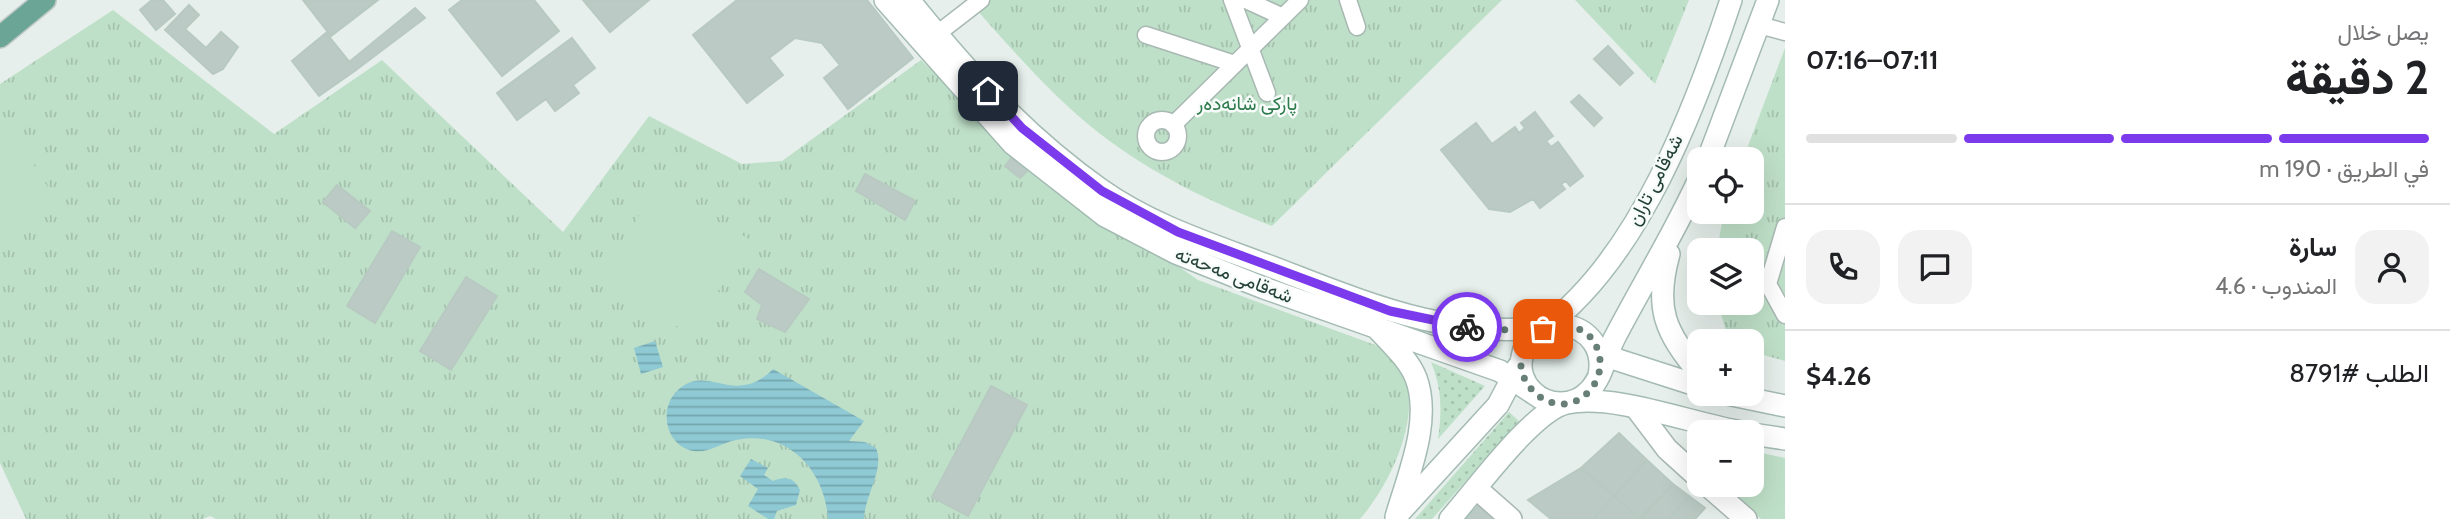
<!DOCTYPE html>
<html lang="ar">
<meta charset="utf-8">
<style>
:root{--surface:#fff;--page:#f2f2f2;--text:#202124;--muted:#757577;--line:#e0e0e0;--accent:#7c3aed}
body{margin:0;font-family:Cabin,Vazirmatn,sans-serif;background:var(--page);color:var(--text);direction:rtl;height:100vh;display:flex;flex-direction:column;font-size:26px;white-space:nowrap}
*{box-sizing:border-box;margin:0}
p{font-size:23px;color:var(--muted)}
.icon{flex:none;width:38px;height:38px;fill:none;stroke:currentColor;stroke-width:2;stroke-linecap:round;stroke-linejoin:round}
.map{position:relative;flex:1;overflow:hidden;direction:ltr}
.drawer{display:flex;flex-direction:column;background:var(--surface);width:665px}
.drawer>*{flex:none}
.tools{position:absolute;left:1687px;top:147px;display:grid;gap:14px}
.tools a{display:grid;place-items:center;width:77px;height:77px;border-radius:14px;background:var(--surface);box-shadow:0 7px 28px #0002;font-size:35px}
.pin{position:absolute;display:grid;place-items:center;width:60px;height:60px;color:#fff;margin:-30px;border-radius:14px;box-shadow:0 4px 10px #0006}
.courier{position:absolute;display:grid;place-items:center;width:70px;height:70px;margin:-35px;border:5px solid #7c3aed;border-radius:50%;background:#fff;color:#222;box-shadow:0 2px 9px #0007}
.summary em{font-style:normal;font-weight:800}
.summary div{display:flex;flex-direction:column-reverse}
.summary{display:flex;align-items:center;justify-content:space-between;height:119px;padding:0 21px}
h1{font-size:46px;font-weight:800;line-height:52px}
.bar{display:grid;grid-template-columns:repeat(4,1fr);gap:10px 7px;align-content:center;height:84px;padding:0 21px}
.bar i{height:9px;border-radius:5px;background:var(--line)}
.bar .on{background:var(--accent)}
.bar p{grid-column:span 4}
.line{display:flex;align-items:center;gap:18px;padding:0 21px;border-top:2px solid var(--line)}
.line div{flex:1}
.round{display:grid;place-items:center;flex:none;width:74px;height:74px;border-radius:21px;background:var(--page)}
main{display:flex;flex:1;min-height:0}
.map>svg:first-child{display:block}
</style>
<main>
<section class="drawer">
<div class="summary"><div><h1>2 دقيقة</h1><p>يصل خلال</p></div><em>07:11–07:16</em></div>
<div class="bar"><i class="on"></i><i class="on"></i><i class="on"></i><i></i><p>في الطريق · 190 m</p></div>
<div class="line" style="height:126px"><a class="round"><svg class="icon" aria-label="person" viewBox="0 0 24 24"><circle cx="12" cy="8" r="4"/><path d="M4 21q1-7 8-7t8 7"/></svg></a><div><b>سارة</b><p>المندوب · 4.6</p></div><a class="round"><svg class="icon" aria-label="chat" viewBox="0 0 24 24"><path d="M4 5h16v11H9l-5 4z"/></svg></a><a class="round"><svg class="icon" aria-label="phone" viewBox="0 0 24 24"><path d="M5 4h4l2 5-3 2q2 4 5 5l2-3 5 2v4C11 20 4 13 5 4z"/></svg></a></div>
<div class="line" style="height:91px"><div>الطلب #8791</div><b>$4.26</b></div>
</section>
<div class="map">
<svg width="1785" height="519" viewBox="0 0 1785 519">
<defs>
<pattern id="grass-dots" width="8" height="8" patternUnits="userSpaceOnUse" patternTransform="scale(1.75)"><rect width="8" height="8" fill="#bfe0c8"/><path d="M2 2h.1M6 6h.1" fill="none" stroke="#a4c1ad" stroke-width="1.8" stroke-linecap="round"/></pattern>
<pattern id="park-tufts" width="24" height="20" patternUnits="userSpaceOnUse" patternTransform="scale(1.75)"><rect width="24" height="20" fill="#bfe0c8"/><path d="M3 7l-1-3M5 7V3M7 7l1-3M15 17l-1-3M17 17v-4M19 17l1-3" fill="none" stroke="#a4c1ad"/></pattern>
<pattern id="water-rules" width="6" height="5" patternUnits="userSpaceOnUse" patternTransform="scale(1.75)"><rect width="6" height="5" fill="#8ec9d4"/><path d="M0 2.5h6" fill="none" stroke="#74a5ad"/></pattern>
</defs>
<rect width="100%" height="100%" fill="#e6efeb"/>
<!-- grass -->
<path fill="url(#grass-dots)" d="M1431,362L1485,386L1438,439C1442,411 1442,389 1431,362Z
M1509,412L1519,421L1432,519H1415Z"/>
<!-- park -->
<path fill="url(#park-tufts)" d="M968,0H1502L1272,226C1210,202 1152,174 1099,133C1050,95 1009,46 968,0Z
M1575,0H1689L1655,84Z
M113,10L274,134L382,60L563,232L649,116L742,164L782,161L921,60L1022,158L1198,280L1378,346C1440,382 1396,478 1360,519H216L210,516L203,519H26L0,463V84Z
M1785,48V361L1756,353L1752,351V341H1736L1725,328L1718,303H1752V250H1717L1724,212H1752V159H1743Z"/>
<!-- garden -->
<path fill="#bfe0c8" d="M0,112L58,203L0,246Z
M655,187L749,239L692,335L601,282Z
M1752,451L1785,458V519H1761L1721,485H1752Z"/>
<!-- water -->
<path fill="url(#water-rules)" d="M655,341L663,367L641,374L634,348Z
M773,369L864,421L849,441L865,442L876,448C885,469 865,494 864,519H828C825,471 788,429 736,440C721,443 709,453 694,451C667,447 658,411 676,392C706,360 734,409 773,369Z
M751,459L768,468L764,475L773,481C785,476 794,477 800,490L796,505L777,511L774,519H768L748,506L758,489L740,476Z"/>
<!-- building -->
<path fill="#bbcac4" stroke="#b8c9c2" stroke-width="2" d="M152,0H163L175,14L156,30L140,10Z
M303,0H378L331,36Z
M462,0H534L559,31L502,76L449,10Z
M583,0H649L610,32Z
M737,0H867L913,58L848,109L824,78L840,65L822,43L795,38L769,58L783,75L747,103L693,35Z
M189,5L199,15L185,29L206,48L221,32L238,47L223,69L213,74L165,30Z
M415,8L425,18L356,70L349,62Z
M326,33L356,70L319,96L292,61Z
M572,38L595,68L573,85L579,93L555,111L546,99L517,120L497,93Z
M1608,46L1633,73L1620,85L1594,59Z
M1579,95L1602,118L1594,126L1571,102Z
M1535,112L1553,136L1546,141L1551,147L1558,142L1583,176L1570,186L1566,181L1561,184L1565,189L1540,208L1533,199L1510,212L1489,209L1441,150L1476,123L1492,144L1515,127L1519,133L1525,128L1521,123Z
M1012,157L1028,170L1020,178L1005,166Z
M865,174L915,201L905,220L856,191Z
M337,185L370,211L355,228L323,202Z
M392,231L420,247L375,323L347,306Z
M759,269L809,299L785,332L757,319L762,305L745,292Z
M466,277L497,296L451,370L420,351Z
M991,386L1027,405L968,516L932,497Z
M1619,433L1647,460L1614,496L1581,468Z
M1647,460L1673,484L1639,519L1614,496Z
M1581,468L1614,496L1593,519H1551L1528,500Z
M1673,484L1689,496L1669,519H1641Z
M1614,496L1639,519H1593Z
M1689,496L1705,508L1695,519H1669Z
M1482,502L1500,519H1466Z"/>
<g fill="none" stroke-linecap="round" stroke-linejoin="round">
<!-- pedestrian casing -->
<g stroke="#a8b8b2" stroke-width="19">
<path id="pedestrian" d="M1232,0L1267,93
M1246,0L1283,17
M1348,0L1357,27
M1759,25L1785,32
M937,34L981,0
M1146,35L1235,64
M1146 136a16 16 0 1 1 32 0a16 16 0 1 1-32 0Z
M1173,125L1300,0
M1785,227L1768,284L1785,315"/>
</g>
<!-- minor casing -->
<g stroke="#a8b8b2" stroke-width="24">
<path id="minor" d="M1636,408L1667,449L1699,478
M1707,485L1746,519
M1477,489L1511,519"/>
</g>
<!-- secondary casing -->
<g stroke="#a4bbb3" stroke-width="24">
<path id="secondary" d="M885,0L1013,144L1105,216L1176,253L1264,288L1500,371L1536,395
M909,0C966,71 1025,136 1100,189C1149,224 1208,243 1264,264C1357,299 1454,344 1555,325
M1708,159L1768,0
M1669,254C1654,308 1665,332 1699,373
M1375,326C1389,342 1408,358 1416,378C1432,421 1408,475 1396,517
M1544,328C1639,258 1695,109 1731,0
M1598,347L1618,360L1699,386
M1599,375C1610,320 1531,305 1522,357C1519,369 1523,382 1532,391C1547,407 1574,407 1589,391C1602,378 1606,355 1614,339C1642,285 1674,234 1699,179
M1727,394L1785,406
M1752,434L1785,439
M1400,512L1498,405L1518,367
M1450,519C1475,491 1533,410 1567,403C1614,393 1693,424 1742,432"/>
</g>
<!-- primary casing -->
<g stroke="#c2cac8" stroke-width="24">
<path id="primary" d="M0,37L45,0"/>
</g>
<!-- pedestrian -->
<use href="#pedestrian" stroke="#fff" stroke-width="16"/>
<!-- minor -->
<use href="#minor" stroke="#fff" stroke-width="21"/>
<!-- secondary -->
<use href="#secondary" stroke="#fff" stroke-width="21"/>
<!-- primary -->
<use href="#primary" stroke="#6aa596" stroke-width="21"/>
</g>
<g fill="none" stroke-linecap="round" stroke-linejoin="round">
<!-- done -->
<path stroke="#687f78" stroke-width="7" stroke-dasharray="0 12.6" d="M1467,327C1484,329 1503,330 1521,330C1550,329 1588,314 1599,354C1602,366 1599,379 1591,389C1552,436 1486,361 1543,329"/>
<!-- route -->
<path stroke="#7c3aed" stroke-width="9" d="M988,91L1022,128L1102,191L1178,232L1390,311L1467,327"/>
</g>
<g text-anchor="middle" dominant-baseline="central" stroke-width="5" stroke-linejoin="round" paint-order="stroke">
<!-- park labels -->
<g font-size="19" fill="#2d7a4b" stroke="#f7fbf9">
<text x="1247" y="103">پارکی شانەدەر</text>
</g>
<!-- street labels -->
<g font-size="19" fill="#24423a" stroke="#f7fbf9">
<text transform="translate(1655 180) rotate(-63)">شەقامی تاران</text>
<text transform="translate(1234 275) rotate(21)">شەقامی مەحەتە</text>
</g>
</g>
</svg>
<div class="tools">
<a><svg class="icon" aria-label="locate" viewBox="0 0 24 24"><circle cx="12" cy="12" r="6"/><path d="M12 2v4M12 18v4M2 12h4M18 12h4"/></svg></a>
<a><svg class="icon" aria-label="layers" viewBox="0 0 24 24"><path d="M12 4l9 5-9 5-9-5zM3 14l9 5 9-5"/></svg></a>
<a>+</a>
<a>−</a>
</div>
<div class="pin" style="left:1543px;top:329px;background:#ea580c"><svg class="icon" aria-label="bag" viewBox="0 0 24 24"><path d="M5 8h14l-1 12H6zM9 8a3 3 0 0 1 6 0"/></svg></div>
<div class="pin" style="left:988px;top:91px;background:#1f2937"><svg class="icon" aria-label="home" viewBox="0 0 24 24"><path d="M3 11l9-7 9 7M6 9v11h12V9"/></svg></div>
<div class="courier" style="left:1467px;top:327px"><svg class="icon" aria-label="bike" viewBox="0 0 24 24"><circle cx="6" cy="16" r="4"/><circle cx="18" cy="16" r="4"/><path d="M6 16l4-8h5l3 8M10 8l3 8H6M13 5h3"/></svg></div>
</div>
</main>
